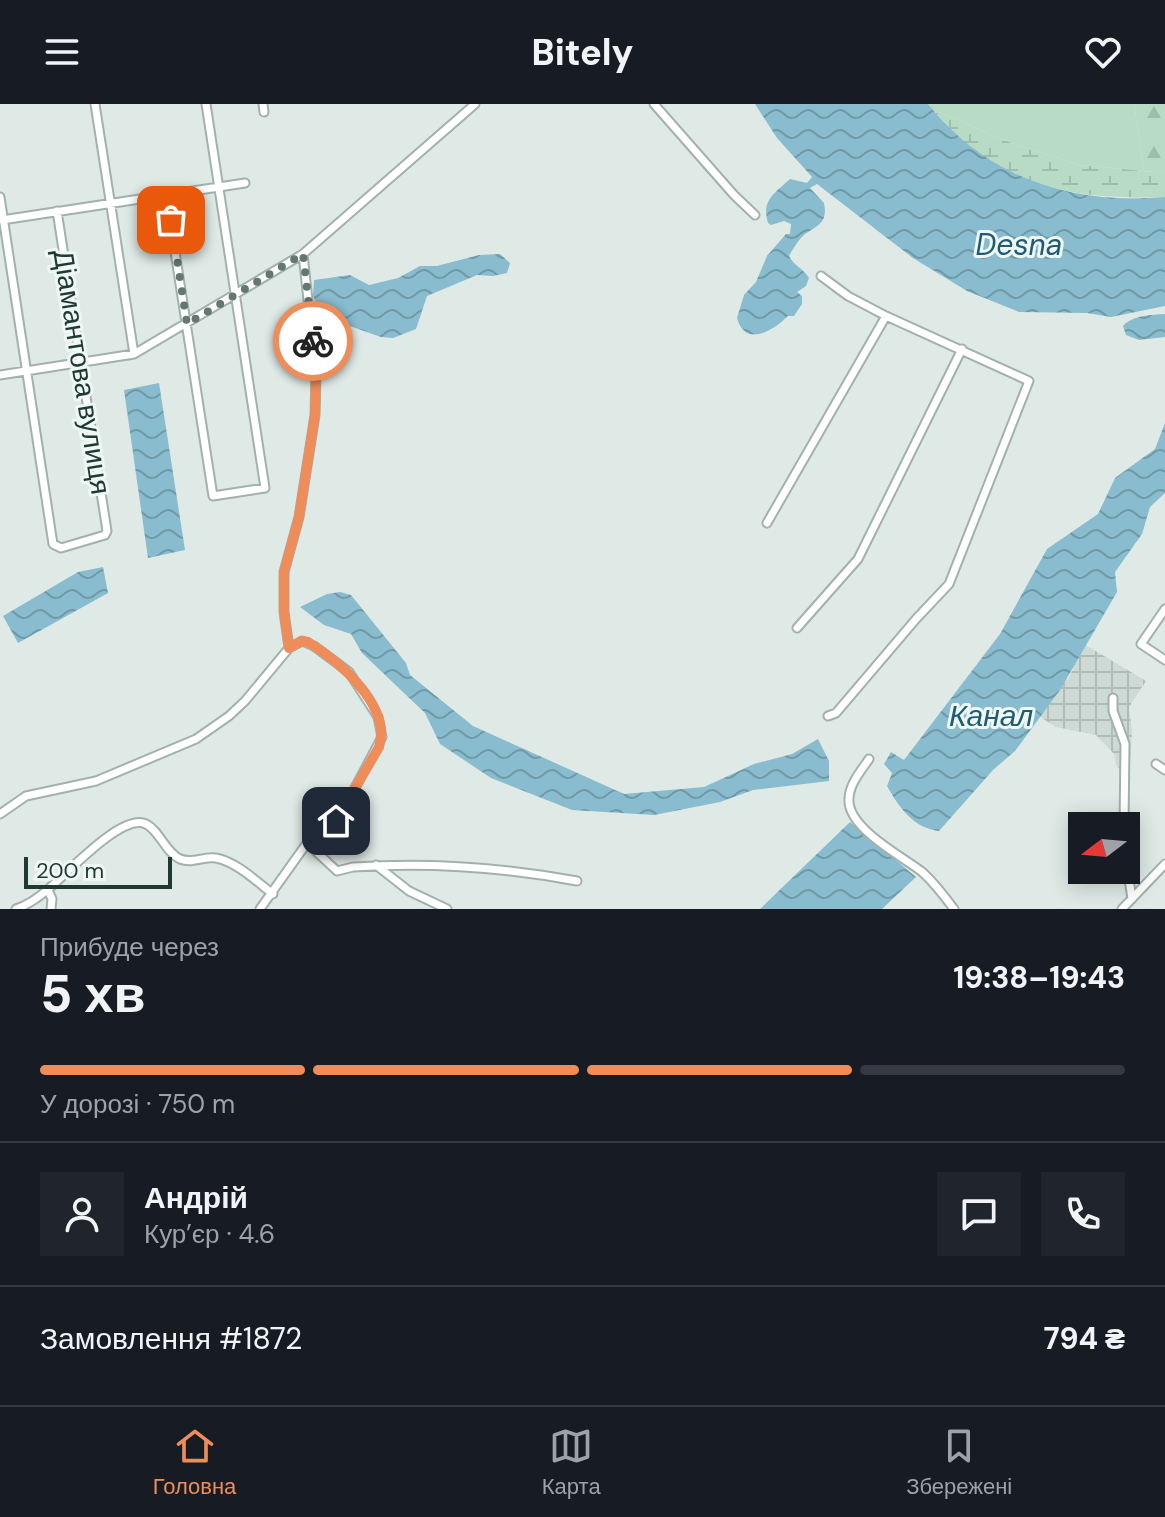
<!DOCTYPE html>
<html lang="uk">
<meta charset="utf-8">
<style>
:root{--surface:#171b24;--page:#20242c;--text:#f1f3f6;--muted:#9ea1a6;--line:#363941;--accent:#ee8d59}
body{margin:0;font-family:"DM Sans",sans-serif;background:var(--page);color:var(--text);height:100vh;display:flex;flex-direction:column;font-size:30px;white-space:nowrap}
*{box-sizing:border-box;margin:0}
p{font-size:26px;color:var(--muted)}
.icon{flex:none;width:44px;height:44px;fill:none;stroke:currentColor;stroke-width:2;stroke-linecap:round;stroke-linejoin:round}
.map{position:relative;height:805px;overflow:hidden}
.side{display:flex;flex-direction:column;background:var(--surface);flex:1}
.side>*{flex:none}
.needle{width:52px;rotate:254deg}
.fabs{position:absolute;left:1068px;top:708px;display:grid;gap:16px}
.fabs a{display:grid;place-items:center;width:72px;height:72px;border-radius:0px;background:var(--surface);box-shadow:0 4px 20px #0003;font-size:40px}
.scale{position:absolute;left:24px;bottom:20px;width:148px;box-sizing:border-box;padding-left:8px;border:4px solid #213935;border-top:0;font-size:22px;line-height:28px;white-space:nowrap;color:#213935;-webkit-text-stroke:6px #eff7f4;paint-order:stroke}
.pin{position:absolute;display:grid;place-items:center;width:68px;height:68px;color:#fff;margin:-34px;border-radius:16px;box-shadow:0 4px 12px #0006}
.courier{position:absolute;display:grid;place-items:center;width:80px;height:80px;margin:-40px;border:6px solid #ee8d59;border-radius:50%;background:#fff;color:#222;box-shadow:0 2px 10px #0007}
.head em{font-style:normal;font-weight:800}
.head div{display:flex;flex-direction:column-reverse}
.head{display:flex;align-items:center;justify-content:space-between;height:136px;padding:0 40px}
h1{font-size:52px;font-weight:800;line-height:60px}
.bar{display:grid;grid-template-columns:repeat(4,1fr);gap:12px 8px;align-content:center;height:96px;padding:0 40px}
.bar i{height:10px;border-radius:6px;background:var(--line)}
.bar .active{background:var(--accent)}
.bar p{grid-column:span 4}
.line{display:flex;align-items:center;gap:20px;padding:0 40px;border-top:2px solid var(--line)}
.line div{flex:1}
.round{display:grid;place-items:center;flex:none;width:84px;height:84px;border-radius:0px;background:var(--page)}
header{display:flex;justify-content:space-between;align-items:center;height:104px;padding:0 40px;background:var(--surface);font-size:36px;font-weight:800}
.menu{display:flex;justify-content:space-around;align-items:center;height:112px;border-top:2px solid var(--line);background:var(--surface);font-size:22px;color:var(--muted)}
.menu a{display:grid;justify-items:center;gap:4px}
.menu .active{color:var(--accent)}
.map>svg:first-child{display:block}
</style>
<header><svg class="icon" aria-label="menu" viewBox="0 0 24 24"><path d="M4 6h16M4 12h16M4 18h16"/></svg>Bitely<svg class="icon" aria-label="heart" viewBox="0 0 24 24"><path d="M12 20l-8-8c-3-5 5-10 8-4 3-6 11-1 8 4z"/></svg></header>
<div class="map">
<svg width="1165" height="805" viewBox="0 0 1165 805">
<defs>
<pattern id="industrial-grid" width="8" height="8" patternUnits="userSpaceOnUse" patternTransform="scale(2)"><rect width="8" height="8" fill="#cddad5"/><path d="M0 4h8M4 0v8" fill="none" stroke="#b0bcb7"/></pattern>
<pattern id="forest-firs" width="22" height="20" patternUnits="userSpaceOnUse" patternTransform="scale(2)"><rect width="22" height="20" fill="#b8dbc5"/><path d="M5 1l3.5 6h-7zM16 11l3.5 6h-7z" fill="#9ebdaa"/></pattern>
<pattern id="wetland-marsh" width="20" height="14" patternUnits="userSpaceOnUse" patternTransform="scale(2)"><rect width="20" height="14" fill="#b8dbc5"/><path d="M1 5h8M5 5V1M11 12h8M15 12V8" fill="none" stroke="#9ebdaa"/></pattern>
<pattern id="water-waves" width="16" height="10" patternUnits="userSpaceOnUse" patternTransform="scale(2)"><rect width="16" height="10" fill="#88bcce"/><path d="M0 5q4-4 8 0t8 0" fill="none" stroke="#6f9aa8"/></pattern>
</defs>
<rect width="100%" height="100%" fill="#dfeae6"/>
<!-- industrial -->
<path fill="url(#industrial-grid)" d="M1084,540L1146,577L1129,603L1132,628L1129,669L1122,668L1116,661L1114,650L1096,631L1056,623L1015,597L1039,558L1068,576Z"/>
<!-- green -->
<path fill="#b8dbc5" d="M928,0H1134L1144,67L1080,61L1016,41L932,5Z"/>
<!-- forest -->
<path fill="url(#forest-firs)" d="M1134,0H1165V69L1144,67Z"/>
<!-- wetland -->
<path fill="url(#wetland-marsh)" d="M932,5L1016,41L1080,61L1165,69V93C1100,95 1043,91 986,55C965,43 948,22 932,5Z"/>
<!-- water -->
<path fill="url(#water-waves)" d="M755,0H928C988,75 1072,101 1165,93V202L1111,213L1087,209L1019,208L967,187L913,154L817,80L810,84L824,99C828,119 818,121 805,130C799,135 793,145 789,152C794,162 803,164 809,174L806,182L797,188L802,192V200L794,212H788C773,227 745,244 737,214L744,191L756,178L767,152L786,130H790L791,120L784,117L771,121L768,119C761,96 775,89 790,75L807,79L812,73L777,34Z
M500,150L510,159L507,169L493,172L477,171L427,192L416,225L393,234L381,233L321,212L313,192L314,176L350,171L369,181L398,174L420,162H437L479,151Z
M1165,210V233L1139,236L1126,231L1123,222C1133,211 1151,211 1165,210Z
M159,279L185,446L148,454L124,286Z
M1165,319V389L1150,403L1142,430L1115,468L1117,488L1060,586L1015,647L993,666L939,727C913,724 899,703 887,682L892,669L884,660L891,648L904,656L1000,530L1047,445L1098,410L1115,374L1155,345Z
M103,463L108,489L18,539L3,512L78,468Z
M340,488L351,491L406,559L410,571L473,622L624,690L704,683L754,660L792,650L818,635L829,657V677L753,686L720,698L654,711L572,706L491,674L440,640L425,609L362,549L351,530L324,521L300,503L327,490Z
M850,718L916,773L882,805H760Z"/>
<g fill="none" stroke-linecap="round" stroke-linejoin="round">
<!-- minor casing -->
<g stroke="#a2b1ad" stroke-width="11">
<path id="minor" d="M95,0L134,250
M263,0L264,8
M654,0L734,91L755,111
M166,90L213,392L265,384L206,0
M0,93L53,440L61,444L105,431L107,427L57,107
M2,116L245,79
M821,172L848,192L886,212L1029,277L949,480L916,515L836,609L828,612
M0,271L134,250L303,150L475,0
M767,419L886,212
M1165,505L1141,540L1165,556
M797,524L858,455L962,245
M289,544L284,508V468L299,413L315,311L316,270L303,150
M1113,594V607L1125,640L1124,722
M869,655C861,667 850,679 849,694C846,723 900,751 921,767C934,778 944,792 954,805
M1156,660L1165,666
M0,710L26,692L96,677L196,635L229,612L245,597L289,544L302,537L314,542L349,568L378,613L382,633L340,712L307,739L260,805
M307,739L337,767L353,763C429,758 502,763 577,777
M1126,756L1132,795
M376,761L409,787L447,805
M48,786L52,795L51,805
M16,805C27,801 38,794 47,786C65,772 122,708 146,720C160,727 165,748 180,755C193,760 204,752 216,754C237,758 257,778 273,790
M1122,805L1165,760"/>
</g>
<!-- minor -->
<use href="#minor" stroke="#fff" stroke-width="7"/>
</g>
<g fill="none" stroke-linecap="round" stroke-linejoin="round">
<!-- done -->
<path stroke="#647773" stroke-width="8" stroke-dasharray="0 14.4" d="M171,116L187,220L303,150L313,237"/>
<!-- route -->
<path stroke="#ee8d59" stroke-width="10" d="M313,237L316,270L315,311L299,413L284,468V508L289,544L302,537L308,538C339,557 392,602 379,643L336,717"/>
</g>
<g text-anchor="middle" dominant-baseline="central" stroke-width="6" stroke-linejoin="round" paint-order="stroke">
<!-- street labels -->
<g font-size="28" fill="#213935" stroke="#eff7f4">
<text transform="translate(82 268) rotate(81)">Діамантова вулиця</text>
</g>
<!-- water labels -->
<g font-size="30" font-style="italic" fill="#1d5c73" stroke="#eff7f4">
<text x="1019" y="140">Desna</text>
<text x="991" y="611">Канал</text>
</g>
</g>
</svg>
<div class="fabs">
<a><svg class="needle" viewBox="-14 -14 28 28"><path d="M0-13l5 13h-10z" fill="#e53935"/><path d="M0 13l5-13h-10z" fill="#9ea1a6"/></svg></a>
</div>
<div class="scale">200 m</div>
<div class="pin" style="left:171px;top:116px;background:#ea580c"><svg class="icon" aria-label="bag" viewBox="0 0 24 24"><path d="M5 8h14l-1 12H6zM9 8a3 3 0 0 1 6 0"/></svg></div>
<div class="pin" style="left:336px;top:717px;background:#1f2937"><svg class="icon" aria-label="home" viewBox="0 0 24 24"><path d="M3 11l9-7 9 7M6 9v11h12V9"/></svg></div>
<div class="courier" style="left:313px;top:237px"><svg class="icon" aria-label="bike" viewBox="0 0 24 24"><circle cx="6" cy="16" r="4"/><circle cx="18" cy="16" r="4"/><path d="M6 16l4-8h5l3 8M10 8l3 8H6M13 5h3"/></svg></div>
</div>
<section class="side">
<div class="head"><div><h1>5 хв</h1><p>Прибуде через</p></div><em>19:38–19:43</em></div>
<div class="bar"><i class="active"></i><i class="active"></i><i class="active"></i><i></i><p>У дорозі · 750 m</p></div>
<div class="line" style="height:144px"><a class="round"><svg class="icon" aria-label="person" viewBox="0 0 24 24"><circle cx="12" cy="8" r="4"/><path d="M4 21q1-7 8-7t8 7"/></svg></a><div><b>Андрій</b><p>Кур’єр · 4.6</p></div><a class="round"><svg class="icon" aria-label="chat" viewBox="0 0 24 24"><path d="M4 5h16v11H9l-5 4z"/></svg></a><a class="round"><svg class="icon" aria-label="phone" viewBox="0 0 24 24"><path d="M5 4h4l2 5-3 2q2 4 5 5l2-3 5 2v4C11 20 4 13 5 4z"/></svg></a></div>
<div class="line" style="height:104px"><div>Замовлення #1872</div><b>794 ₴</b></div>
</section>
<nav class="menu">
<a class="active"><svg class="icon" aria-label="home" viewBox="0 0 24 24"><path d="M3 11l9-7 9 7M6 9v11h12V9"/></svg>Головна</a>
<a><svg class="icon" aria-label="map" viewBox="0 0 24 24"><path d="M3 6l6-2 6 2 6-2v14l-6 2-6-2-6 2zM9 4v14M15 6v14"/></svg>Карта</a>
<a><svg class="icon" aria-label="saved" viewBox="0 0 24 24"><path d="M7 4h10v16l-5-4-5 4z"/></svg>Збережені</a>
</nav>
